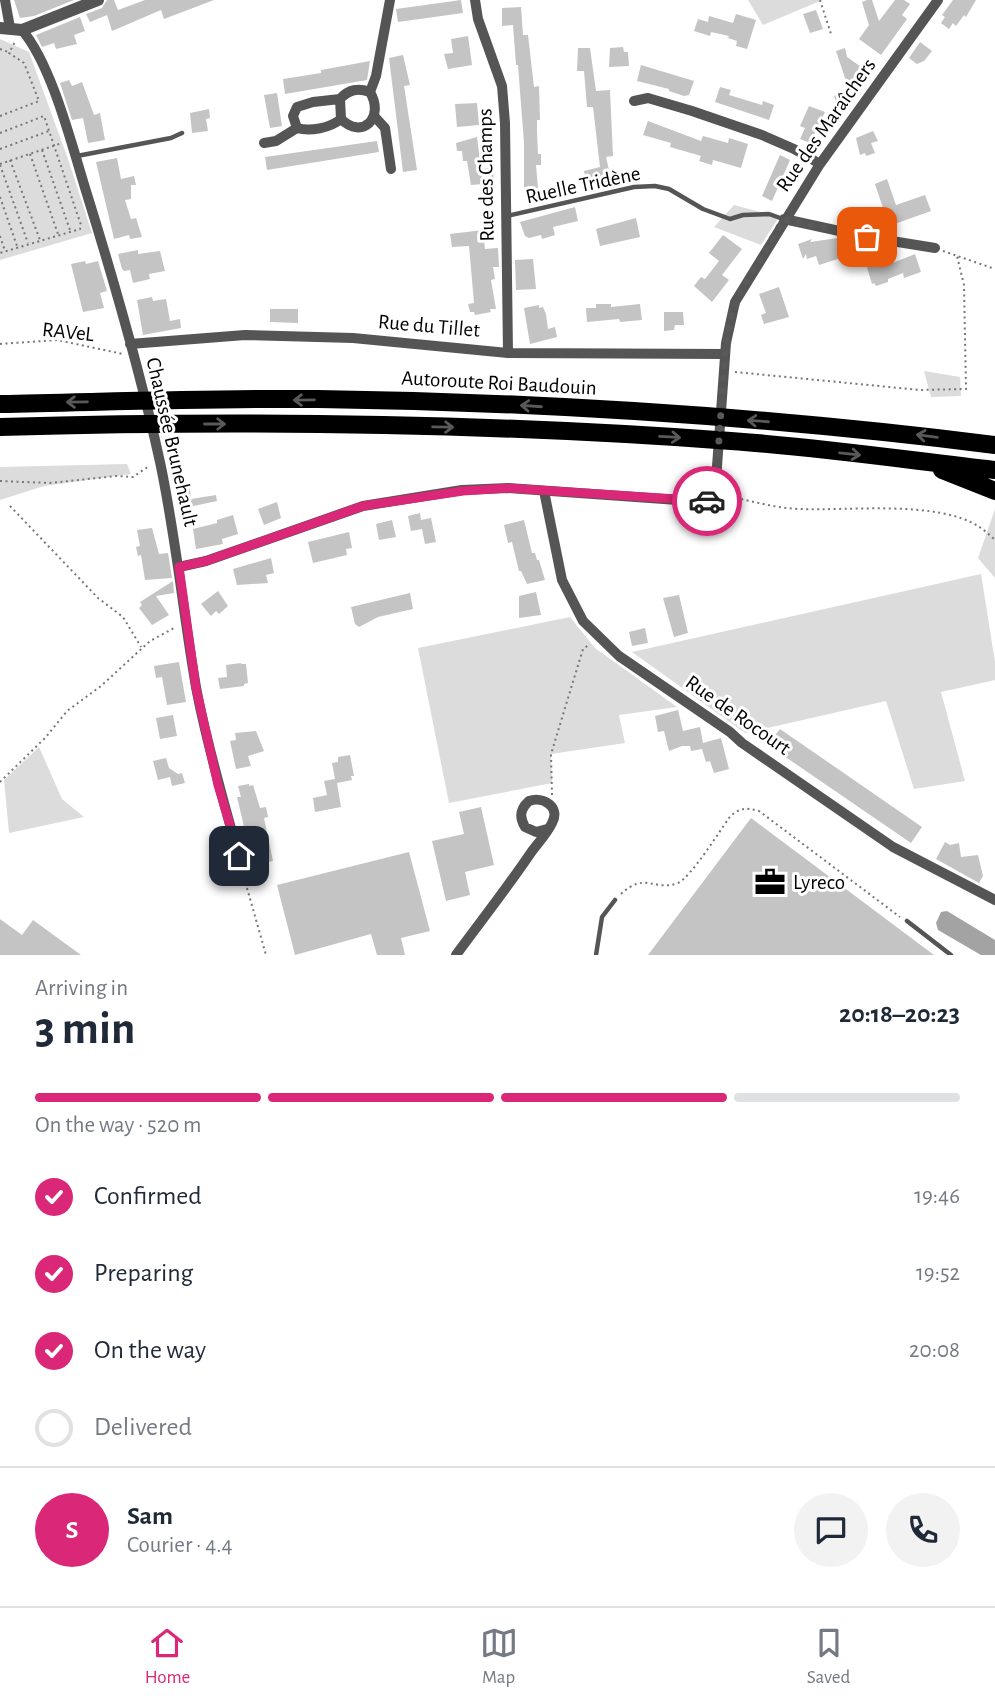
<!DOCTYPE html>
<meta charset="utf-8">
<style>
:root{--surface:#fff;--page:#f2f2f3;--text:#1f2937;--muted:#747a83;--line:#e0e1e3;--accent:#db2777}
body{margin:0;font-family:"Alegreya Sans",sans-serif;background:var(--page);color:var(--text);height:100vh;display:flex;flex-direction:column;font-size:26px;white-space:nowrap}
*{box-sizing:border-box;margin:0}
p{font-size:23px;color:var(--muted)}
.icon{flex:none;width:38px;height:38px;fill:none;stroke:currentColor;stroke-width:2;stroke-linecap:round;stroke-linejoin:round}
.map{position:relative;height:955px;overflow:hidden}
.sheet{display:flex;flex-direction:column;background:var(--surface);flex:1}
.sheet>*{flex:none}
.pin{position:absolute;display:grid;place-items:center;width:60px;height:60px;color:#fff;margin:-30px;border-radius:14px;box-shadow:0 4px 10px #0006}
.courier{position:absolute;display:grid;place-items:center;width:70px;height:70px;margin:-35px;border:5px solid #db2777;border-radius:50%;background:#fff;color:#222;box-shadow:0 2px 9px #0007}
.overview em{font-style:normal;font-weight:600}
.overview div{display:flex;flex-direction:column-reverse}
.overview{display:flex;align-items:center;justify-content:space-between;height:119px;padding:0 35px}
h1{font-size:46px;font-weight:600;line-height:52px}
.bar{display:grid;grid-template-columns:repeat(4,1fr);gap:10px 7px;align-content:center;height:84px;padding:0 35px}
.bar i{height:9px;border-radius:5px;background:var(--line)}
.bar .active{background:var(--accent)}
.bar p{grid-column:span 4}
.line{display:flex;align-items:center;gap:18px;padding:0 35px;border-top:2px solid var(--line)}
.line div{flex:1}
.round{display:grid;place-items:center;flex:none;width:74px;height:74px;border-radius:37px;background:var(--page)}
ol{padding:0 35px;list-style:none}
li{display:flex;align-items:center;gap:21px;height:77px}
li p{margin-inline-start:auto}
li .icon{padding:7px;border-radius:50%;background:var(--accent);color:#fff;stroke-width:4}
li:last-child{color:var(--muted)}
li i{width:38px;height:38px;border:4px solid var(--line);border-radius:50%}
.tab-bar{display:flex;justify-content:space-around;align-items:center;height:98px;border-top:2px solid var(--line);background:var(--surface);font-size:19px;color:var(--muted)}
.tab-bar a{display:grid;justify-items:center;gap:4px}
.tab-bar .active{color:var(--accent)}
.map>svg:first-child{display:block}
</style>
<div class="map">
<svg width="995" height="955" viewBox="0 0 995 955">
<rect width="100%" height="100%" fill="#fff"/>
<!-- green -->
<path fill="#dcdcdc" d="M748,0H820V1L763,25Z
M0,39L29,52L68,159L92,233L0,260Z
M734,205L779,217L761,245L714,227Z
M924,371L960,377L961,396L931,397Z
M127,464L131,474L44,486L0,500V467Z
M995,509V578L978,558Z
M981,574L995,662V680L941,692L965,781L914,789L886,701L745,733L632,652Z
M570,617L595,648L677,707L619,715L625,743L551,754L552,783L449,803L418,648Z
M39,747L62,799L84,817L9,833L4,780Z"/>
<!-- water -->
<path fill="#a3a3a3" d="M947,911L995,940V955H981L938,930L936,923L941,912Z"/>
<!-- building -->
<path fill="#c4c4c4" d="M14,0H74L34,16L20,18Z
M107,0H114L118,10L145,0H214L164,19L161,10L112,31L107,15L90,22L86,14L102,8Z
M461,0L463,13L398,22L396,9Z
M867,0H872L879,21L895,0H904L910,4L902,15L907,19L881,55L859,39L869,25L862,2Z
M953,0H976L966,17L964,15L956,26L953,23L949,29L941,23L945,17L942,15Z
M521,7L523,35H528L534,87L539,86L540,120H537V131L538,154H541V165H536L538,188L524,189V143L518,65H516L513,25L502,26V8Z
M816,10L823,29L810,33L803,14Z
M736,14L756,20L747,49L736,46L737,41L728,38L729,36L711,32L710,36L694,31L698,19L708,22L709,16L733,23Z
M80,17L85,31L74,35L77,44L56,49L54,43L42,47L36,35Z
M468,36L472,65L448,69L444,54L453,53L451,39Z
M920,42L932,51L924,61L917,64L909,58Z
M623,47L624,52H628L629,66L609,67L610,48Z
M578,48H590L596,91L610,90L613,156L606,157L612,183L588,187L584,171L600,167L593,107H587L584,71H577Z
M845,48L847,57L871,74L850,101L851,105L839,109L834,96L849,90L836,51Z
M403,55L410,85L404,86L417,170L403,172L389,58Z
M370,61L367,80L285,94L283,79L321,73V70Z
M641,65L694,81L689,95L684,96L669,91V89L637,81Z
M69,80L72,86L82,82L94,115L100,113L105,140L88,143L83,118L72,120L60,83Z
M720,87L731,90L729,95L762,105L763,101L774,105L769,120L715,102Z
M277,93L282,126L270,128L264,95Z
M477,103L479,125L457,127L455,104Z
M809,106L825,112L810,143L800,139L805,128L800,126Z
M209,109L210,118L206,119L208,131L192,133L190,113Z
M648,121L701,141L703,136L728,143L729,138L748,144L741,168L713,160L712,165L699,161L701,156L670,147L671,143L643,135Z
M873,131L878,141L871,143L875,153L866,156L865,153L860,155L856,138Z
M477,137L481,169L493,168L494,183L471,185L467,161H463L462,151H457L456,143Z
M377,141L379,152L267,170L265,157Z
M780,155L790,160L772,201L762,196Z
M117,158L121,179L134,176L136,185H131V199L125,200L131,219L136,218L142,237L130,239L129,235L114,239L96,162Z
M887,179L896,205L925,195L931,211L889,226L875,184Z
M575,207L578,221L553,227L555,235L542,239L541,235L529,238L525,236L520,222Z
M854,207L865,212L864,226L844,224L847,209L854,210Z
M636,218L640,237L600,246L596,229Z
M483,230L485,249L498,248L499,267H493L495,279L491,280L496,309H490L491,312L475,315L474,312H470L468,304L474,303L469,246L452,247L450,234Z
M723,235L742,249L722,275L729,280L712,302L694,286L701,277L705,279L719,261L709,253Z
M838,238L844,257L819,265L816,256L807,259L806,254L803,259L798,244L812,239L810,242Z
M138,250V254L160,251L165,271L149,274L150,279L133,283L130,270L124,271L122,269L118,254Z
M915,254L921,272L904,278L903,273L888,279V282L876,286L874,283L872,284L866,264L882,258L885,266Z
M533,259L536,289L516,290L515,260Z
M85,261L86,264L98,261L107,291L100,293L104,308L83,312L71,264Z
M779,287L789,317L764,324L761,315L766,313L759,294Z
M152,297L153,301L166,299L170,321L180,319L181,328L143,335L137,300Z
M596,304H611V307L640,304L642,320L620,322L619,319L587,322L586,308H596Z
M539,305V308L543,307L546,314L548,329L555,327L557,337L530,344L524,308Z
M270,309H298V323L270,322Z
M664,312H683L684,325H675L674,330L664,331Z
M189,482L191,499L216,495L217,501L184,508L180,484Z
M277,502L281,518L264,525L258,509Z
M420,513L421,520L431,518L436,542L425,544L422,529L411,531L408,516Z
M233,515L238,534L222,539L223,544L196,549L193,529L217,523V520Z
M392,520L396,537L379,540L376,524Z
M524,520L532,553H535L537,560H539L545,580L527,584L521,571H519L512,542L508,543L504,525Z
M152,528L159,554L168,553L172,578L145,580L141,555L138,556L136,547L140,546L137,530Z
M349,532L352,548L346,549L347,555L313,563L308,542Z
M271,558L274,573L266,575L268,583L237,585L233,569Z
M173,581L174,593L156,596L169,615L152,625L139,608L142,605L140,602Z
M218,591L228,606L219,614L216,611L211,616L201,604Z
M536,592L541,615L519,618V596Z
M410,593L413,609L378,617L359,627L355,624L351,607Z
M679,595L688,633L674,637L663,598Z
M645,628L648,643L632,646L629,632Z
M179,662L186,702L167,705L162,677L156,678L154,666Z
M241,663V664H246L248,683L244,684V686L220,689L218,678L227,677L226,665Z
M678,710L683,731L700,727L703,743L721,738L729,769L714,773L710,761L706,762L702,749L691,751L690,746H682L669,751L664,731L658,732L655,716Z
M173,715L177,736L160,739L156,718Z
M780,729L922,827L911,843L768,745Z
M256,731L264,751L248,756L251,766L236,769L230,741L236,740L235,733Z
M350,755L354,776H351L352,780L337,783L341,807L315,812L313,798L327,795L324,781L335,779L332,763L338,762V757Z
M166,758L169,768L178,774L182,773L185,783L172,786L170,777L158,780L153,761Z
M249,784V786L253,785L260,808L266,807L268,817L264,818L273,861L253,865L237,797H241L238,786Z
M481,807L494,865L465,872L470,895L446,901L432,841L464,834L459,812Z
M751,818L934,955H648Z
M945,842L950,845L959,843L961,857L978,855L983,876L979,883L936,859Z
M409,852L430,931L401,938L405,955H377L371,934L295,955L277,885Z
M0,919L22,935L33,920L81,955H0Z"/>
<g fill="none" stroke-linecap="round" stroke-linejoin="round">
<!-- path -->
<path stroke="#777" stroke-width="2" stroke-dasharray="2 3.5" stroke-linecap="butt" d="M820,0L831,34
M0,49L8,52
M0,116L39,101L24,63L9,53L16,40
M0,133L44,116L81,225L80,229L0,253
M0,149L49,131
M42,150L70,230
M30,154L58,234
M10,160L40,240
M0,164L62,143
M0,165L28,243
M0,197L17,246
M0,236L5,251
M943,251L995,269
M0,344L57,340L123,354
M735,372L920,390L966,389L964,285L957,256
M0,481L50,483L117,476L133,477L149,466
M725,496C750,500 773,508 799,509C849,511 936,500 978,526C984,530 990,535 995,540
M10,506L98,598L123,617L141,647
M0,782L46,737L67,711L101,686L150,641L176,627
M552,795L551,754L583,649L590,644
M247,888L266,955
M621,894C645,871 655,892 678,883C691,877 719,832 729,818C738,808 746,807 759,811L900,917"/>
<!-- service -->
<path stroke="#555" stroke-width="4.5" d="M77,156L171,138L182,133
M507,216L634,187L655,186L669,189L703,209L730,219L743,215L769,214L783,219
M907,921L951,955
M596,955L602,917L615,900"/>
<!-- minor -->
<path stroke="#555" stroke-width="10" d="M5,0L10,28
M475,0L478,19L502,86L505,123L508,353
M22,30C52,65 72,146 86,191C114,281 140,371 160,462C176,537 183,612 196,687C208,752 228,814 244,877
M370,92C358,88 349,89 340,99L341,119C362,140 385,118 370,92L376,76L390,0
M340,99L313,102L297,107L293,116L297,128C310,132 330,128 341,119
M634,101L648,98L692,111L762,135L794,149L820,164
M375,117L385,128L391,169
M264,143L276,141L297,128
M784,219L867,237L935,248
M130,344L245,335L353,338L508,353L725,354
M544,491L562,580L583,621L619,656L730,732L742,743L893,847L995,900
M179,567L206,561L363,506L462,490L508,488L706,502L713,495L716,480L726,343L735,302L820,164L938,0
M456,955C481,921 507,888 530,854C537,844 547,834 552,823C561,807 543,796 529,801C520,809 519,817 525,827L536,832L547,829"/>
<!-- tertiary -->
<path stroke="#555" stroke-width="12" d="M0,28L22,30L98,0"/>
<!-- motorway -->
<path stroke="#000" stroke-width="18" d="M0,404C106,402 212,398 318,399C544,402 771,417 995,445
M0,427C244,420 488,423 731,441C819,447 907,460 995,470
M942,470L995,491"/>
</g>
<!-- one-way arrows -->
<defs><path id="oneway-shaft" d="M-6 0H5M1.5-3L5.5 0L1.5 3" fill="none" stroke-width="1.6" stroke-linecap="round" stroke-linejoin="round" transform="scale(1.75)"/></defs>
<g stroke="#595959">
<use href="#oneway-shaft" transform="translate(304 400) rotate(179)"/>
<use href="#oneway-shaft" transform="translate(77 402) rotate(179)"/>
<use href="#oneway-shaft" transform="translate(531 406) rotate(-176)"/>
<use href="#oneway-shaft" transform="translate(758 421) rotate(-176)"/>
<use href="#oneway-shaft" transform="translate(215 424)"/>
<use href="#oneway-shaft" transform="translate(443 427) rotate(1)"/>
<use href="#oneway-shaft" transform="translate(927 436) rotate(-173)"/>
<use href="#oneway-shaft" transform="translate(670 437) rotate(3)"/>
<use href="#oneway-shaft" transform="translate(850 454) rotate(6)"/>
</g>
<g fill="none" stroke-linecap="round" stroke-linejoin="round">
<!-- done -->
<path stroke="#595959" stroke-width="7" stroke-dasharray="0 12.6" d="M707,501L713,495L716,480L726,343L730,320L740,293L784,219L867,237"/>
<!-- route -->
<path stroke="#db2777" stroke-width="9" d="M239,856L218,785L196,688L179,567L206,561L363,506L463,491L508,488L707,501"/>
</g>
<!-- icons -->
<defs>
<g id="office-bare" transform="scale(2.415)"><path d="M-6-3h4V-5.5h4V-3h4V5H-6ZM-1-4.5V-3h2v-1.5ZM-6 0V1H6V0Z" fill="#000" stroke="#fff" stroke-width="2.5" paint-order="stroke"/></g>
</defs>
<g fill-rule="evenodd">
<use href="#office-bare" x="770" y="882"/>
</g>
<g text-anchor="middle" dominant-baseline="central" stroke-width="6" stroke-linejoin="round" paint-order="stroke">
<!-- street labels -->
<g font-size="21" fill="#000" stroke="#fff">
<text transform="translate(826 125) rotate(-55)">Rue des Maraîchers</text>
<text transform="translate(486 175) rotate(-91)">Rue des Champs</text>
<text transform="translate(583 185) rotate(-12)">Ruelle Tridène</text>
<text transform="translate(429 326) rotate(5)">Rue du Tillet</text>
<text transform="translate(68 332) rotate(6)">RAVeL</text>
<text transform="translate(499 383) rotate(3)">Autoroute Roi Baudouin</text>
<text transform="translate(172 442) rotate(77)">Chaussée Brunehault</text>
<text transform="translate(738 715) rotate(35)">Rue de Rocourt</text>
</g>
<!-- poi labels -->
<g font-size="21" fill="#000" stroke="#fff" text-anchor="start">
<text x="793" y="882">Lyreco</text>
</g>
</g>
</svg>
<div class="pin" style="left:867px;top:237px;background:#ea580c"><svg class="icon" aria-label="bag" viewBox="0 0 24 24"><path d="M5 8h14l-1 12H6zM9 8a3 3 0 0 1 6 0"/></svg></div>
<div class="pin" style="left:239px;top:856px;background:#1f2937"><svg class="icon" aria-label="home" viewBox="0 0 24 24"><path d="M3 11l9-7 9 7M6 9v11h12V9"/></svg></div>
<div class="courier" style="left:707px;top:501px"><svg class="icon" aria-label="car" viewBox="0 0 24 24"><path d="M5 17H2v-5l4-1 3-4h7l3 4 3 1v5h-3M9 17h6M6 11h13"/><circle cx="7" cy="17" r="2"/><circle cx="17" cy="17" r="2"/></svg></div>
</div>
<section class="sheet">
<div class="overview"><div><h1>3 min</h1><p>Arriving in</p></div><em>20:18–20:23</em></div>
<div class="bar"><i class="active"></i><i class="active"></i><i class="active"></i><i></i><p>On the way · 520 m</p></div>
<ol>
<li><svg class="icon" aria-label="check" viewBox="0 0 24 24"><path d="M5 12l5 5 9-10"/></svg>Confirmed<p>19:46</p></li>
<li><svg class="icon" aria-label="check" viewBox="0 0 24 24"><path d="M5 12l5 5 9-10"/></svg>Preparing<p>19:52</p></li>
<li><svg class="icon" aria-label="check" viewBox="0 0 24 24"><path d="M5 12l5 5 9-10"/></svg>On the way<p>20:08</p></li>
<li><i></i>Delivered</li>
</ol>
<div class="line" style="height:126px"><b class="round" style="background:var(--accent);color:#fff">S</b><div><b>Sam</b><p>Courier · 4.4</p></div><a class="round"><svg class="icon" aria-label="chat" viewBox="0 0 24 24"><path d="M4 5h16v11H9l-5 4z"/></svg></a><a class="round"><svg class="icon" aria-label="phone" viewBox="0 0 24 24"><path d="M5 4h4l2 5-3 2q2 4 5 5l2-3 5 2v4C11 20 4 13 5 4z"/></svg></a></div>
</section>
<nav class="tab-bar">
<a class="active"><svg class="icon" aria-label="home" viewBox="0 0 24 24"><path d="M3 11l9-7 9 7M6 9v11h12V9"/></svg>Home</a>
<a><svg class="icon" aria-label="map" viewBox="0 0 24 24"><path d="M3 6l6-2 6 2 6-2v14l-6 2-6-2-6 2zM9 4v14M15 6v14"/></svg>Map</a>
<a><svg class="icon" aria-label="saved" viewBox="0 0 24 24"><path d="M7 4h10v16l-5-4-5 4z"/></svg>Saved</a>
</nav>
